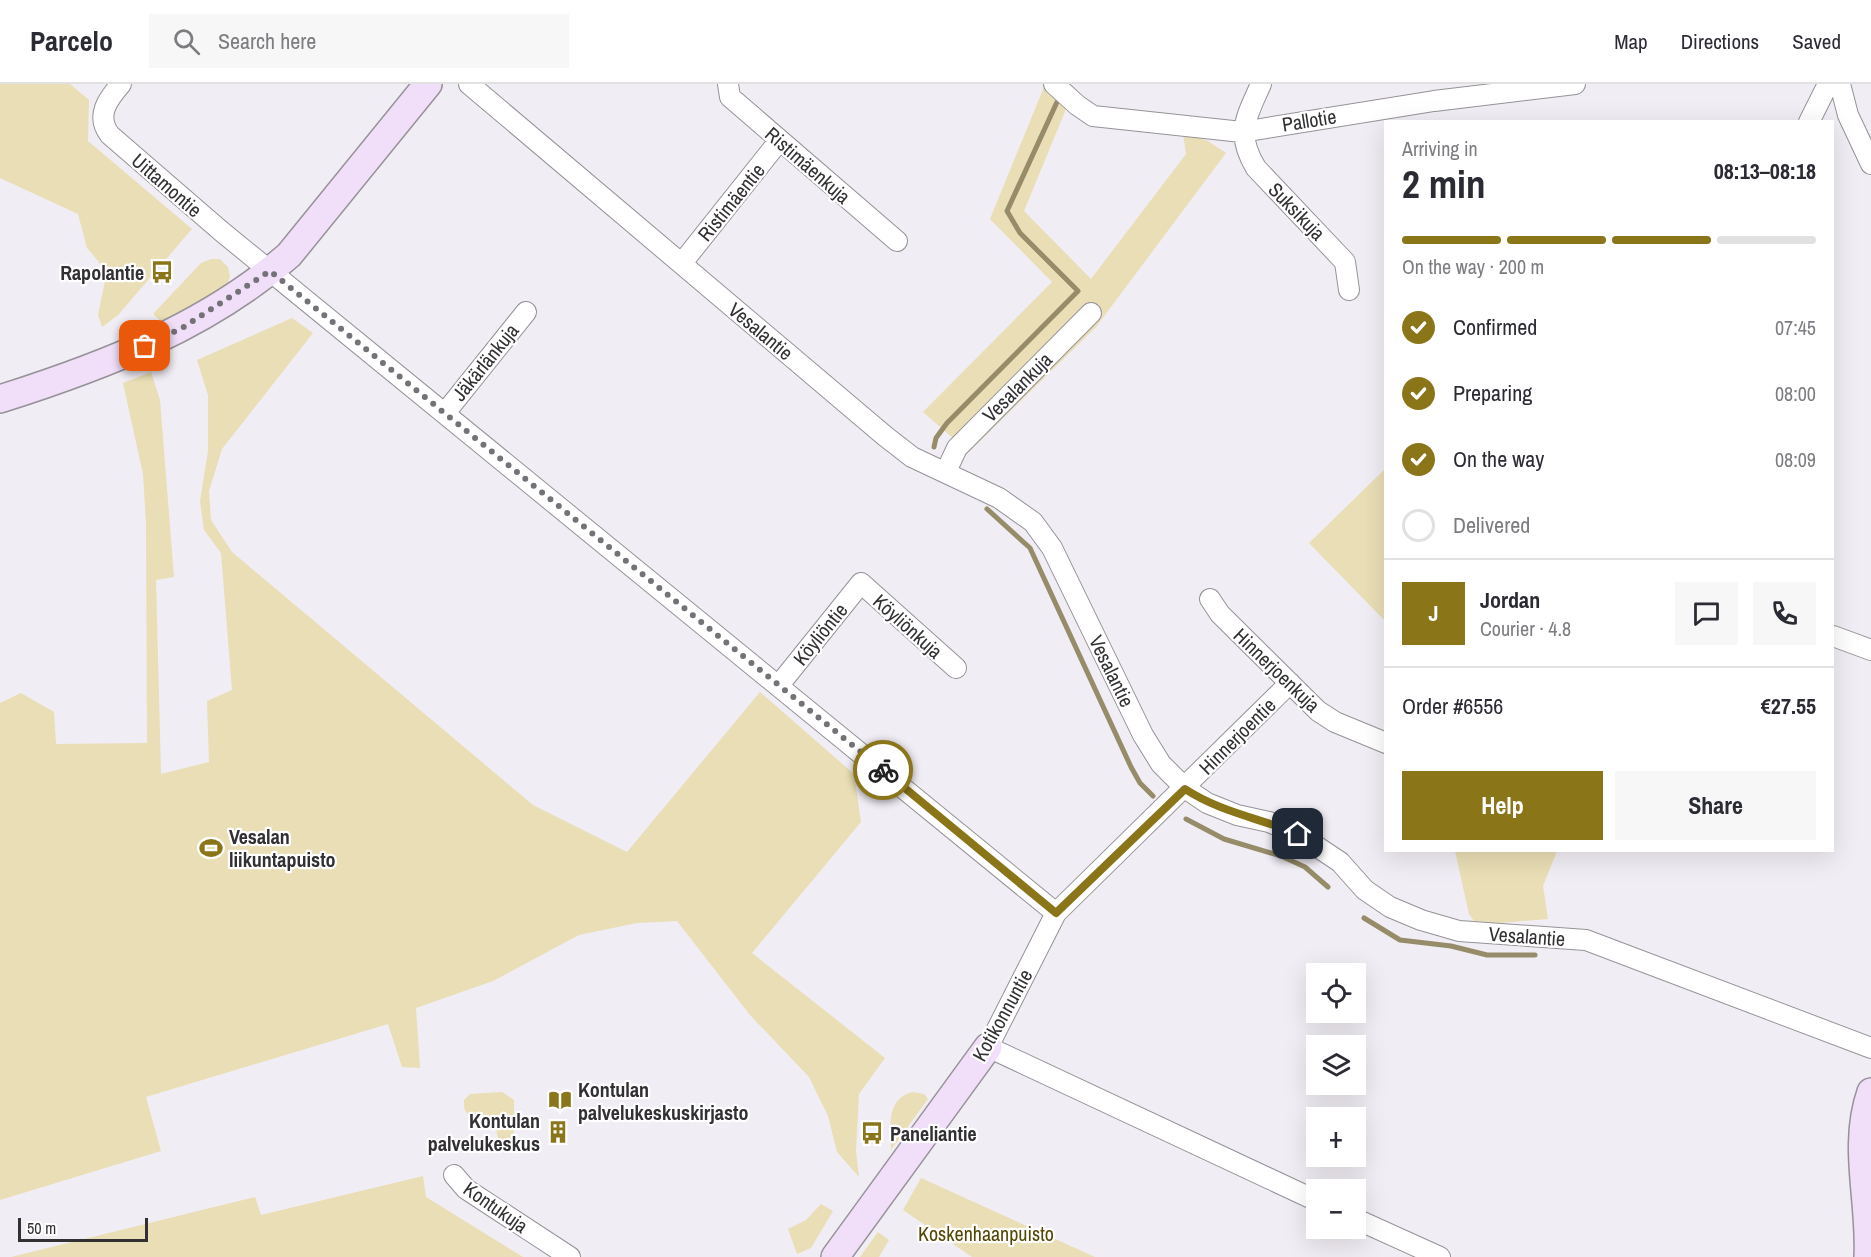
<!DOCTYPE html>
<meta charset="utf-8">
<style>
:root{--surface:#fff;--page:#f7f7f7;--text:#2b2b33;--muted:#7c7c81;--line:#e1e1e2;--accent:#8a7519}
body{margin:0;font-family:"Archivo Narrow",sans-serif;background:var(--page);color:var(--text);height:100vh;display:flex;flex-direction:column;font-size:22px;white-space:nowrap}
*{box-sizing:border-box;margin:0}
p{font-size:20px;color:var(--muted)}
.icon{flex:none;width:33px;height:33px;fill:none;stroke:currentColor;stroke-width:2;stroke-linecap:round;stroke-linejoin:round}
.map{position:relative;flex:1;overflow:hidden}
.drawer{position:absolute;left:1384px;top:36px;width:450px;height:732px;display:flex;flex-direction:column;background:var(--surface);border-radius:0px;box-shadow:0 6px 24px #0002}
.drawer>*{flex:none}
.controls{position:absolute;left:1306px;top:879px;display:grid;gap:12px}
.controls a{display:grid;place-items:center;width:60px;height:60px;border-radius:0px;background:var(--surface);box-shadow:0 6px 24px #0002;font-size:30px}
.scale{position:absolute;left:18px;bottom:15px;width:130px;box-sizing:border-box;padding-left:6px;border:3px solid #323033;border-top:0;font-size:16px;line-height:21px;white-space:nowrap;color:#323033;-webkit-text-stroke:4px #fff;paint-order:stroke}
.pin{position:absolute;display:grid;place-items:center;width:51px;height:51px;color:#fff;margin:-26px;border-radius:12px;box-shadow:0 3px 9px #0006}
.courier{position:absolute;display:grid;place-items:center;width:60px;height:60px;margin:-30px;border:4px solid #8a7519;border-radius:50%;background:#fff;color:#222;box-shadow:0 2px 8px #0007}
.overview em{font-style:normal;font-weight:700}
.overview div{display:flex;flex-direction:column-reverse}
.overview{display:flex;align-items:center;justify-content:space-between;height:102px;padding:0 18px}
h1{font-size:39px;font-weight:700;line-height:45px}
.bar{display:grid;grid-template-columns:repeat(4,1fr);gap:9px 6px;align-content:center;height:72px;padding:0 18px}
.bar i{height:8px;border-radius:4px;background:var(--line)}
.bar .current{background:var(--accent)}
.bar p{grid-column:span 4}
.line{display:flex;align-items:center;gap:15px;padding:0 18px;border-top:2px solid var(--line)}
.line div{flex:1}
.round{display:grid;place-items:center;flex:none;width:63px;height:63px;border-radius:0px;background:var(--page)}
ol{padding:0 18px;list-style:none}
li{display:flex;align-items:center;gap:18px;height:66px}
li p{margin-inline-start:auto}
li .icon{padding:6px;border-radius:50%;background:var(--accent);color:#fff;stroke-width:4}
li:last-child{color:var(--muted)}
li i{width:33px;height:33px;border:3px solid var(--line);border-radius:50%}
.action{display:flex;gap:12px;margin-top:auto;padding:12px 18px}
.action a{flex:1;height:69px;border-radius:0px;background:var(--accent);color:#fff;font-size:24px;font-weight:700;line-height:69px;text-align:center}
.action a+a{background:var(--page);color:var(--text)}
header{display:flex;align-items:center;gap:36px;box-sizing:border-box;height:84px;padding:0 30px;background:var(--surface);border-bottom:2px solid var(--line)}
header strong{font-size:28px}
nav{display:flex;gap:33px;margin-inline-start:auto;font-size:21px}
.search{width:420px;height:54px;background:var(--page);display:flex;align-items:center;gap:15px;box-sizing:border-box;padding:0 21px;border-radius:0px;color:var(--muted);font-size:22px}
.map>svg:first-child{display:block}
</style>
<header>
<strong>Parcelo</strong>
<div class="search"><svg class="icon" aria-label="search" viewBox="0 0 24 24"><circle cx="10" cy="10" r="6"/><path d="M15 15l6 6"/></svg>Search here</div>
<nav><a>Map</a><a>Directions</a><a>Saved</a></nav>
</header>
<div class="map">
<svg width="1871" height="1173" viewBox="0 0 1871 1173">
<rect width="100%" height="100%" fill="#f1edf4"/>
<!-- green -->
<path fill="#e9deb5" d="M0,0H70L89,16L88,57L192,145L118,231L102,243L98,231L105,197L99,178L87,164L78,130L0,94Z
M1044,3L1066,25L1024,127L1091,195L1186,70L1183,49L1208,57L1226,69L1096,243L969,368L923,328L1052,198L990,135Z
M211,175H220L228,183L230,193L226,204L165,241L153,230L201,179Z
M292,234L313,249L222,365L209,407L211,436L232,468L533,721L627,768L760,608L854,690L861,738L752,869L885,974L859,1010L856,1067L859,1093L837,1068L828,1032L809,993L750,931L677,837L637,839L579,851L493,897L416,924L420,984L402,983L388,940L146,1013L161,1067L0,1116V619L21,609L54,628L56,660L147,659L146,439L143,390L123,299L151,288L160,316L174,493L156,496L161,690L209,678L207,617L232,606L221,469L204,446L200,417L208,367V311L197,276Z
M1386,384V538L1309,459Z
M1455,767H1557L1543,802L1548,835L1500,839L1474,837L1469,830Z
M502,1008L514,1016V1055L508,1061H501C495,1053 499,1042 490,1035C474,1034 463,1035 464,1016L470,1010Z
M912,1008L924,1010L928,1015L891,1066C891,1044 885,1016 912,1008Z
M423,1092L426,1113L523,1173H11L255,1113L261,1131Z
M921,1094L1095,1173H972L903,1126Z
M821,1120L833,1127L811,1164L797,1170L788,1145L806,1136Z
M878,1148L889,1156L879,1173H860Z"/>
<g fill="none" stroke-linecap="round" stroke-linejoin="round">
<!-- stream -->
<path stroke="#968c69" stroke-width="5" d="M934,363L936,354L947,339L1078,207L1020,149L1007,127L1057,18
M987,425L1030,464L1131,683L1140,699L1153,712
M1186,735L1224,755L1281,772L1305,783L1328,803
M1364,834L1400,856L1451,862L1487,871H1535"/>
<!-- street casing -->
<g stroke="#969298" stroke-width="22">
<path id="street" d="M121,0C108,15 95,32 110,51L221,147L1056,829
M469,0L885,352L912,373L999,414L1033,438L1052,464L1143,651L1161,680L1185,704L1207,719L1237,731L1269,738L1298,750L1340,778L1365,806L1390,823L1421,836L1459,847L1586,856L1871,964
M728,0L730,13L897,157
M1054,0L1077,21L1093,32L1242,48L1434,17L1575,0
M1261,0C1246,34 1235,49 1256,84L1345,178L1349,206
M1840,0L1848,31L1871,80
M1809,38L1828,0
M682,179L779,57
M445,329L526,228
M949,381L957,364L1091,229
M1210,515L1220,530L1318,627L1335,638L1386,659
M1833,552L1871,566
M1290,599L1056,829L988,963L1317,1117
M779,601L861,499L956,584
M454,1091L466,1105L570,1173
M1356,1135L1440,1173"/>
</g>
<!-- secondary casing -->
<g stroke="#969298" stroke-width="30">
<path id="secondary" d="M0,315C104,282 206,243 289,171L428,0
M835,1173L988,963
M1868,1173C1871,1117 1852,1062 1871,1008"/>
</g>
<!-- street -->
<use href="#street" stroke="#fff" stroke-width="20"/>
<!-- secondary -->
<use href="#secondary" stroke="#f1dff9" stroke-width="27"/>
</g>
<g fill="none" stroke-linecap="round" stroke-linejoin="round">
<!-- done -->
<path stroke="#757277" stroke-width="6" stroke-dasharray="0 10.8" d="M145,262L182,244L270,187L883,686"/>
<!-- route -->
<path stroke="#8a7519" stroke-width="8" d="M883,686L1056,829L1185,705C1220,728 1259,734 1298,750"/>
</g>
<!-- icons -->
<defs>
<g id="bus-bare" transform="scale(1.8)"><path d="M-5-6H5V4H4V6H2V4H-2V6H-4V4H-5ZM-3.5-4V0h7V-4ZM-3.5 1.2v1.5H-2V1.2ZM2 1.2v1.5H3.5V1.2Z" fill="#8a7519" stroke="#fff" stroke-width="2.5" paint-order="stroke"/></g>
<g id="stadium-bare" transform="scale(1.8)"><path d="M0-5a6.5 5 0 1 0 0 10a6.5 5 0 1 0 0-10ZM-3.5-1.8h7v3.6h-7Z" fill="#8a7519" stroke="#fff" stroke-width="2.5" paint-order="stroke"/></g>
<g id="library-bare" transform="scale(1.8)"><path d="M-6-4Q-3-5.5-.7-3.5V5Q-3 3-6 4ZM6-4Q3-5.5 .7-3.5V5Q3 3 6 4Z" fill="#8a7519" stroke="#fff" stroke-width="2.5" paint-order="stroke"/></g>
<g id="building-bare" transform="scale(1.8)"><path d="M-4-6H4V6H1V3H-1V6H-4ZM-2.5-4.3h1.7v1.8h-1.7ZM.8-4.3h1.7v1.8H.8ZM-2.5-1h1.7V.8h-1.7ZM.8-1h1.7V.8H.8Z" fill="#8a7519" stroke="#fff" stroke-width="2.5" paint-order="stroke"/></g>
</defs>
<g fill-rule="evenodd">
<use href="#bus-bare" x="162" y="188"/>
<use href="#stadium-bare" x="211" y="764"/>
<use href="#library-bare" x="560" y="1016"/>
<use href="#building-bare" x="558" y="1048"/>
<use href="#bus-bare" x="872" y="1049"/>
</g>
<g text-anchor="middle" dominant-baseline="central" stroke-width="4.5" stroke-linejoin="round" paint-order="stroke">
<!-- street labels -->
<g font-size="20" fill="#323033" stroke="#fff">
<text transform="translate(1309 36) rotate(-9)">Pallotie</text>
<text transform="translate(808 81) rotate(41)">Ristimäenkuja</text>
<text transform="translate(167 101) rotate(41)">Uittamontie</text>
<text transform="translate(731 118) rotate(-51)">Ristimäentie</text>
<text transform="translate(1297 127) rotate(46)">Suksikuja</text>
<text transform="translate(761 247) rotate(40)">Vesalantie</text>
<text transform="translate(485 278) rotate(-51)">Jäkärlänkuja</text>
<text transform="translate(1017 303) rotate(-45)">Vesalankuja</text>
<text transform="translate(908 542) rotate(42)">Köyliönkuja</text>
<text transform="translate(820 550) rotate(-51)">Köyliöntie</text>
<text transform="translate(1277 586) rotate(44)">Hinnerjoenkuja</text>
<text transform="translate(1112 587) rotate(64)">Vesalantie</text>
<text transform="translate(1237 652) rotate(-45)">Hinnerjoentie</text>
<text transform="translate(1527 852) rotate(4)">Vesalantie</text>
<text transform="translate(1002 931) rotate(-61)">Kotikonnuntie</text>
<text transform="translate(496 1123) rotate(35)">Kontukuja</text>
</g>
<!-- poi labels -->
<g font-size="20" font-weight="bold" fill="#323033" stroke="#fff" text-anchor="start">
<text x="144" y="188" text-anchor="end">Rapolantie</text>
<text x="229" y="752">Vesalan<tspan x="229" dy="23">liikuntapuisto</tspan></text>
<text x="578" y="1005">Kontulan<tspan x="578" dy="23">palvelukeskuskirjasto</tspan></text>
<text x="540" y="1036" text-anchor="end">Kontulan<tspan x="540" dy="23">palvelukeskus</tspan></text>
<text x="890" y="1049">Paneliantie</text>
</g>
<!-- park labels -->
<g font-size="20" fill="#544602" stroke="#fff">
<text x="986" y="1149">Koskenhaanpuisto</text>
</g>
</g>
</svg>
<div class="controls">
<a><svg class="icon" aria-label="locate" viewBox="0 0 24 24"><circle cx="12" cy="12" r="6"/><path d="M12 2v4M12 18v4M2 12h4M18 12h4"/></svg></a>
<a><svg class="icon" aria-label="layers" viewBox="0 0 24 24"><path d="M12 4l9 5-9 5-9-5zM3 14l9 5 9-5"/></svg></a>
<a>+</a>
<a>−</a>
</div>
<div class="scale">50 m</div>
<div class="pin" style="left:145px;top:262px;background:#ea580c"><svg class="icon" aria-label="bag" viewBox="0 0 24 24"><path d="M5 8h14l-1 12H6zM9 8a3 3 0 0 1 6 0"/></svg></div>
<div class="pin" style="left:1298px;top:750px;background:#1f2937"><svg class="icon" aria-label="home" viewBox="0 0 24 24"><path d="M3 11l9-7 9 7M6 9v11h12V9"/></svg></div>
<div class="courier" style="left:883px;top:686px"><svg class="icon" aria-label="bike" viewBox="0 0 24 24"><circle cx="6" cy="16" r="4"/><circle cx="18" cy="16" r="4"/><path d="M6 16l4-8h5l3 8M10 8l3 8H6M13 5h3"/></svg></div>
<section class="drawer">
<div class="overview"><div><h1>2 min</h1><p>Arriving in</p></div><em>08:13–08:18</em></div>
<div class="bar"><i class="current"></i><i class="current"></i><i class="current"></i><i></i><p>On the way · 200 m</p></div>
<ol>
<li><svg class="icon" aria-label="check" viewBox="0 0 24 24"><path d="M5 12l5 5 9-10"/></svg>Confirmed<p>07:45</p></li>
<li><svg class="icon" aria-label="check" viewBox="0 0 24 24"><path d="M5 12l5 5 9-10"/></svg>Preparing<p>08:00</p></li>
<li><svg class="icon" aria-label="check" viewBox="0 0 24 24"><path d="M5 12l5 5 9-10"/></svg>On the way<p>08:09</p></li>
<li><i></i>Delivered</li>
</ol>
<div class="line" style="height:108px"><b class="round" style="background:var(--accent);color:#fff">J</b><div><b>Jordan</b><p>Courier · 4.8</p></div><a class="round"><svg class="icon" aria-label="chat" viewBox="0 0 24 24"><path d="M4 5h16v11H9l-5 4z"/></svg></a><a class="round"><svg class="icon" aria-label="phone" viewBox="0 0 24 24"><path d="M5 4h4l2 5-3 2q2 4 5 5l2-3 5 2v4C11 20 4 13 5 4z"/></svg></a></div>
<div class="line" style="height:78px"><div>Order #6556</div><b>€27.55</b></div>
<div class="action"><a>Help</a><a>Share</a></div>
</section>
</div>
